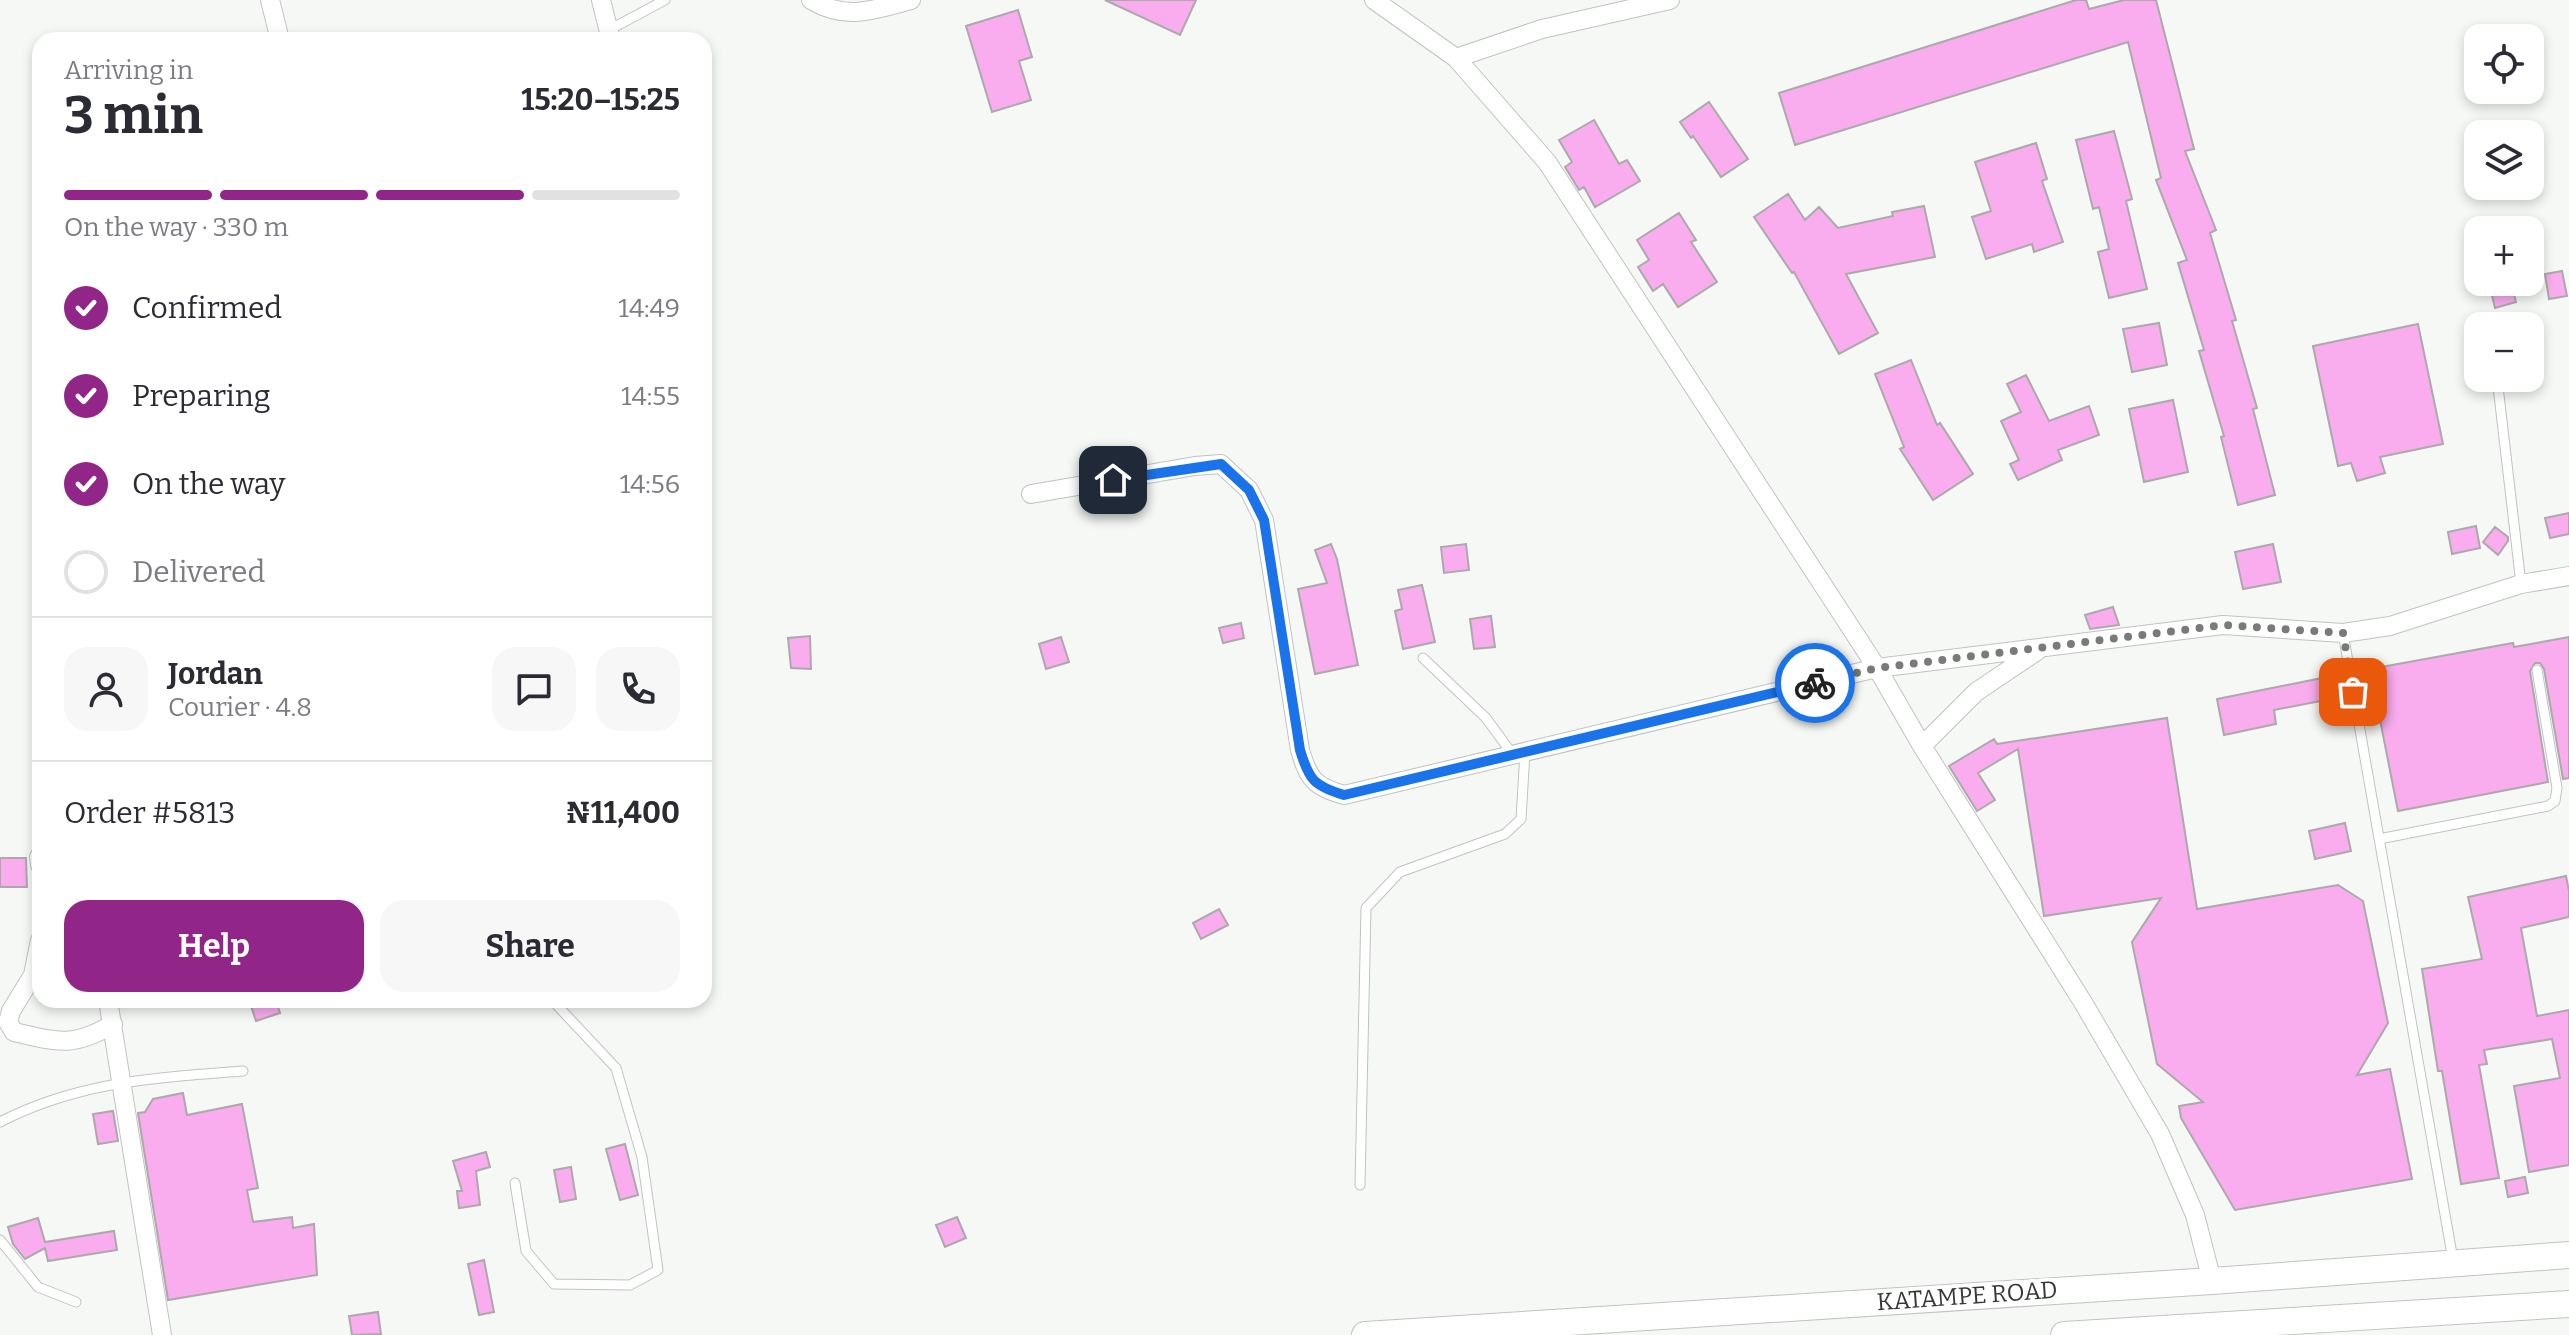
<!DOCTYPE html>
<meta charset="utf-8">
<style>
:root{--surface:#fff;--page:#f7f7f7;--text:#2b2b33;--muted:#7c7c81;--line:#e1e1e2;--accent:#912588}
body{margin:0;font-family:Bitter,serif;background:var(--page);color:var(--text);height:100vh;display:flex;flex-direction:column;font-size:30px;white-space:nowrap}
*{box-sizing:border-box;margin:0}
p{font-size:26px;color:var(--muted)}
.icon{flex:none;width:44px;height:44px;fill:none;stroke:currentColor;stroke-width:2;stroke-linecap:round;stroke-linejoin:round}
.map{position:relative;flex:1;overflow:hidden}
.details{position:absolute;left:32px;top:32px;width:680px;height:976px;display:flex;flex-direction:column;background:var(--surface);border-radius:24px;box-shadow:0 4px 12px #0003}
.details>*{flex:none}
.tools{position:absolute;left:2464px;top:24px;display:grid;gap:16px}
.tools a{display:grid;place-items:center;width:80px;height:80px;border-radius:16px;background:var(--surface);box-shadow:0 4px 12px #0003;font-size:40px}
.pin{position:absolute;display:grid;place-items:center;width:68px;height:68px;color:#fff;margin:-34px;border-radius:16px;box-shadow:0 4px 12px #0006}
.courier{position:absolute;display:grid;place-items:center;width:80px;height:80px;margin:-40px;border:6px solid #1a73e8;border-radius:50%;background:#fff;color:#222;box-shadow:0 2px 10px #0007}
.overview em{font-style:normal;font-weight:700}
.overview div{display:flex;flex-direction:column-reverse}
.overview{display:flex;align-items:center;justify-content:space-between;height:136px;padding:0 32px}
h1{font-size:52px;font-weight:700;line-height:60px}
.bar{display:grid;grid-template-columns:repeat(4,1fr);gap:12px 8px;align-content:center;height:96px;padding:0 32px}
.bar i{height:10px;border-radius:6px;background:var(--line)}
.bar .active{background:var(--accent)}
.bar p{grid-column:span 4}
.line{display:flex;align-items:center;gap:20px;padding:0 32px;border-top:2px solid var(--line)}
.line div{flex:1}
.round{display:grid;place-items:center;flex:none;width:84px;height:84px;border-radius:24px;background:var(--page)}
ol{padding:0 32px;list-style:none}
li{display:flex;align-items:center;gap:24px;height:88px}
li p{margin-inline-start:auto}
li .icon{padding:8px;border-radius:50%;background:var(--accent);color:#fff;stroke-width:4}
li:last-child{color:var(--muted)}
li i{width:44px;height:44px;border:4px solid var(--line);border-radius:50%}
.action{display:flex;gap:16px;margin-top:auto;padding:16px 32px}
.action a{flex:1;height:92px;border-radius:24px;background:var(--accent);color:#fff;font-size:32px;font-weight:700;line-height:92px;text-align:center}
.action a+a{background:var(--page);color:var(--text)}
.map>svg:first-child{display:block}
</style>
<div class="map">
<svg width="2569" height="1335" viewBox="0 0 2569 1335">
<rect width="100%" height="100%" fill="#f5f8f5"/>
<!-- building -->
<path fill="#f9acee" stroke="#aca9ab" stroke-width="2" d="M1105,0H1196L1180,35Z
M2076,0H2086L2089,9L2124,0H2156L2194,149L2185,151L2216,230L2210,233L2236,320L2232,321L2257,408L2253,409L2275,495L2238,505L2221,437L2224,436L2199,351L2204,350L2178,263L2187,260L2156,180L2161,178L2128,42L1795,145L1779,93Z
M1018,10L1032,57L1019,61L1031,100L992,112L966,26Z
M1709,102L1748,159L1721,177L1693,136L1691,138L1680,122Z
M1594,120L1619,164L1627,160L1640,181L1595,207L1584,187L1579,190L1565,167L1572,162L1559,140Z
M2114,131L2132,199L2126,201L2147,289L2109,298L2098,252L2109,249L2099,207L2093,209L2076,140Z
M2036,143L2047,179L2042,181L2063,242L2034,252L2032,244L1986,259L1972,217L1991,211L1975,162Z
M1788,194L1805,220L1819,207L1838,228L1893,216L1892,212L1924,206L1935,257L1846,274L1878,333L1839,354L1794,272L1792,273L1754,217Z
M1679,213L1696,240L1691,242L1717,282L1678,307L1663,284L1653,291L1638,267L1649,260L1637,240Z
M2562,271L2567,296L2549,299L2545,274Z
M2511,282L2516,302L2495,308L2490,287Z
M2159,323L2167,365L2132,372L2123,329Z
M2418,324L2443,444L2380,457L2385,473L2357,481L2351,463L2338,466L2313,346Z
M1911,360L1937,425L1940,423L1973,474L1933,500L1900,449L1904,447L1875,374Z
M2026,375L2049,421L2089,406L2099,435L2058,450L2062,460L2018,480L2010,464L2019,460L2001,421L2021,412L2007,384Z
M2173,400L2188,472L2144,482L2129,409Z
M2569,513V534L2550,538L2545,518Z
M2476,526L2480,548L2452,554L2448,532Z
M2495,527L2508,537V541L2498,555L2483,542Z
M1331,544L1337,559L1358,665L1315,674L1298,589L1327,583L1315,550Z
M1466,544L1469,570L1444,573L1441,547Z
M2273,544L2281,582L2243,589L2235,552Z
M1422,585L1435,642L1403,649L1395,611L1402,609L1398,590Z
M2113,607L2119,625L2090,629L2085,615Z
M1491,616L1495,647L1474,649L1470,619Z
M1241,623L1244,638L1223,643L1219,628Z
M810,636L811,669L791,668L788,638Z
M1061,637L1069,662L1046,669L1039,644Z
M2569,637V778L2563,779L2544,669L2540,663H2535L2530,671L2548,782L2398,811L2370,669L2513,643L2514,647Z
M2322,678L2326,700L2274,710L2276,724L2224,735L2217,699Z
M2167,718L2197,909L2338,885L2363,901L2388,1023L2357,1075L2390,1069L2412,1179L2235,1210L2181,1118L2179,1106L2203,1102L2157,1064L2132,942L2161,898L2044,916L2018,749L1978,773L1995,800L1977,811L1949,766L1994,739L1997,744Z
M2345,823L2351,851L2315,859L2309,831Z
M0,858H26L27,887H0Z
M2566,876L2569,891V917L2521,928L2537,1016L2569,1010V1165L2529,1172L2514,1086L2560,1078L2552,1039L2484,1050L2487,1064L2479,1065L2499,1178L2461,1184L2442,1071H2438L2422,969L2482,959L2468,897Z
M1219,909L1228,925L1201,939L1193,923Z
M249,1000H276L280,1013L256,1021Z
M183,1093L187,1115L242,1104L258,1188L247,1190L253,1222L292,1217L293,1228L314,1224L317,1275L168,1300L138,1113L145,1112L153,1099Z
M113,1111L118,1141L98,1144L93,1114Z
M625,1144L638,1195L620,1200L606,1149Z
M486,1152L490,1167L476,1171L480,1205L459,1208L457,1191H462L453,1161Z
M571,1167L576,1199L560,1202L554,1170Z
M2525,1177L2528,1193L2508,1197L2505,1181Z
M957,1217L966,1238L945,1247L936,1225Z
M38,1218L45,1242L114,1231L117,1250L48,1261L45,1248L25,1259L13,1244L8,1227Z
M484,1260L494,1312L479,1315L468,1264Z
M378,1312L381,1334L352,1335L349,1316Z"/>
<g fill="none" stroke-linecap="round" stroke-linejoin="round">
<!-- service casing -->
<g stroke="#c0c3c0" stroke-width="11">
<path id="service" d="M609,30L665,0
M2497,378L2521,584
M2343,633L2453,1260
M1423,658L1486,718L1513,755
M2379,839L2548,806L2555,801L2557,788L2537,670
M0,1122C80,1081 156,1078 243,1071
M515,1183L526,1251L554,1284L630,1285L658,1270L642,1157L616,1068L552,1000
M1360,1185L1366,908L1400,872L1505,834L1521,819L1525,752
M0,1240L38,1287L76,1302"/>
</g>
<!-- minor casing -->
<g stroke="#c0c3c0" stroke-width="20">
<path id="minor" d="M270,0L280,40
M601,0L611,40
M811,0C847,21 873,10 911,0
M1374,0L1456,58
M1670,0L1542,29L1456,58L1547,162L1877,668L1922,746L2084,1004L2160,1134L2195,1215L2212,1281
M1031,494L1195,466L1221,464L1249,490L1264,520L1300,750C1309,780 1314,786 1344,795L1877,668L2223,625L2343,633L2390,626L2521,584L2569,576
M1922,746L1976,692L2037,651
M39,857L40,865
M40,940L33,975L11,1011L8,1022L14,1032C57,1042 73,1048 113,1024
M108,1000L162,1335"/>
</g>
<!-- secondary casing -->
<g stroke="#c0c3c0" stroke-width="28">
<path id="secondary" d="M1365,1335L2212,1281L2569,1255
M2064,1335L2569,1304"/>
</g>
<!-- service -->
<use href="#service" stroke="#fff" stroke-width="9"/>
<!-- minor -->
<use href="#minor" stroke="#fff" stroke-width="18"/>
<!-- secondary -->
<use href="#secondary" stroke="#fff" stroke-width="26"/>
</g>
<g fill="none" stroke-linecap="round" stroke-linejoin="round">
<!-- done -->
<path stroke="#797b79" stroke-width="8" stroke-dasharray="0 14.4" d="M1815,683L1877,668L2223,625L2343,633L2353,692"/>
<!-- route -->
<path stroke="#1a73e8" stroke-width="10" d="M1113,480L1221,464L1249,490L1264,520L1300,750C1309,780 1314,786 1344,795L1815,683"/>
</g>
<g text-anchor="middle" dominant-baseline="central" stroke-width="7" stroke-linejoin="round" paint-order="stroke">
<!-- street labels -->
<g font-size="24" fill="#363736" stroke="#fff">
<text transform="translate(1967 1296) rotate(-4)">KATAMPE ROAD</text>
</g>
</g>
</svg>
<div class="tools">
<a><svg class="icon" aria-label="locate" viewBox="0 0 24 24"><circle cx="12" cy="12" r="6"/><path d="M12 2v4M12 18v4M2 12h4M18 12h4"/></svg></a>
<a><svg class="icon" aria-label="layers" viewBox="0 0 24 24"><path d="M12 4l9 5-9 5-9-5zM3 14l9 5 9-5"/></svg></a>
<a>+</a>
<a>−</a>
</div>
<div class="pin" style="left:2353px;top:692px;background:#ea580c"><svg class="icon" aria-label="bag" viewBox="0 0 24 24"><path d="M5 8h14l-1 12H6zM9 8a3 3 0 0 1 6 0"/></svg></div>
<div class="pin" style="left:1113px;top:480px;background:#1f2937"><svg class="icon" aria-label="home" viewBox="0 0 24 24"><path d="M3 11l9-7 9 7M6 9v11h12V9"/></svg></div>
<div class="courier" style="left:1815px;top:683px"><svg class="icon" aria-label="bike" viewBox="0 0 24 24"><circle cx="6" cy="16" r="4"/><circle cx="18" cy="16" r="4"/><path d="M6 16l4-8h5l3 8M10 8l3 8H6M13 5h3"/></svg></div>
<section class="details">
<div class="overview"><div><h1>3 min</h1><p>Arriving in</p></div><em>15:20–15:25</em></div>
<div class="bar"><i class="active"></i><i class="active"></i><i class="active"></i><i></i><p>On the way · 330 m</p></div>
<ol>
<li><svg class="icon" aria-label="check" viewBox="0 0 24 24"><path d="M5 12l5 5 9-10"/></svg>Confirmed<p>14:49</p></li>
<li><svg class="icon" aria-label="check" viewBox="0 0 24 24"><path d="M5 12l5 5 9-10"/></svg>Preparing<p>14:55</p></li>
<li><svg class="icon" aria-label="check" viewBox="0 0 24 24"><path d="M5 12l5 5 9-10"/></svg>On the way<p>14:56</p></li>
<li><i></i>Delivered</li>
</ol>
<div class="line" style="height:144px"><a class="round"><svg class="icon" aria-label="person" viewBox="0 0 24 24"><circle cx="12" cy="8" r="4"/><path d="M4 21q1-7 8-7t8 7"/></svg></a><div><b>Jordan</b><p>Courier · 4.8</p></div><a class="round"><svg class="icon" aria-label="chat" viewBox="0 0 24 24"><path d="M4 5h16v11H9l-5 4z"/></svg></a><a class="round"><svg class="icon" aria-label="phone" viewBox="0 0 24 24"><path d="M5 4h4l2 5-3 2q2 4 5 5l2-3 5 2v4C11 20 4 13 5 4z"/></svg></a></div>
<div class="line" style="height:104px"><div>Order #5813</div><b>₦11,400</b></div>
<div class="action"><a>Help</a><a>Share</a></div>
</section>
</div>
